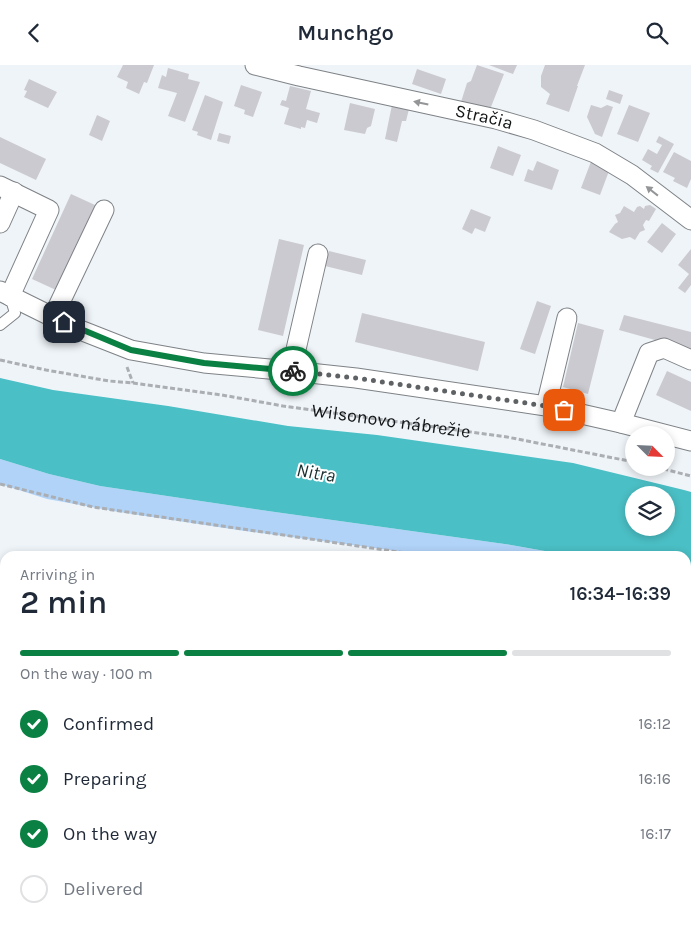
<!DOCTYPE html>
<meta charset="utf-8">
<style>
:root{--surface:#fff;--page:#f2f2f3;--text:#1f2937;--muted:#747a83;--line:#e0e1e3;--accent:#0b8043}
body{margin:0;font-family:Karla,sans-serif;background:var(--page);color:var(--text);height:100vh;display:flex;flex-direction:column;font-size:19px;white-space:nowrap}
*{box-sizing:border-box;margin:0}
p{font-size:16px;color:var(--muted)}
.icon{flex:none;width:28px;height:28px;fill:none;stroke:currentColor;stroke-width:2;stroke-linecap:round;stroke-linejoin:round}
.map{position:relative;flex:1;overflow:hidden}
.details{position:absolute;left:0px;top:486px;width:691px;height:376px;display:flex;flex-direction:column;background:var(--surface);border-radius:15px 15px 0 0;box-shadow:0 2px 8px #0003}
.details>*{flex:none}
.needle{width:32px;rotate:114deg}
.controls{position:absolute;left:625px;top:361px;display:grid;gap:10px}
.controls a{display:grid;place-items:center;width:50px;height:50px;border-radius:50%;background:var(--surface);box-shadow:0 2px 8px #0003;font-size:25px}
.pin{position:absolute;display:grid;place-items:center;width:42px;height:42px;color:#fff;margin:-21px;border-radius:10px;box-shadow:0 2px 8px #0006}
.courier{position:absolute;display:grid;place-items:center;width:50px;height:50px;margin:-25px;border:4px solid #0b8043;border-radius:50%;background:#fff;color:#222;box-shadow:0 1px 6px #0007}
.overview em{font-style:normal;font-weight:600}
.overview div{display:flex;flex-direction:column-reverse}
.overview{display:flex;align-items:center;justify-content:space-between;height:85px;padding:0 20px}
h1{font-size:32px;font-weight:600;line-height:38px}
.bar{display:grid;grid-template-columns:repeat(4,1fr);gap:8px 5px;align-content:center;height:60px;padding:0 20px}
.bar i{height:6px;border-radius:4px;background:var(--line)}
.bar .active{background:var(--accent)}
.bar p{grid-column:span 4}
ol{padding:0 20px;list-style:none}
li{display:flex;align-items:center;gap:15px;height:55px}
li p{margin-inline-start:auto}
li .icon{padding:5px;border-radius:50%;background:var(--accent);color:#fff;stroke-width:4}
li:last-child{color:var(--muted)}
li i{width:28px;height:28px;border:2px solid var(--line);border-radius:50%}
header{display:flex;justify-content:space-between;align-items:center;height:65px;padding:0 20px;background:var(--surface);font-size:22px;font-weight:600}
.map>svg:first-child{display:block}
</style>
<header><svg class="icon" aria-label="back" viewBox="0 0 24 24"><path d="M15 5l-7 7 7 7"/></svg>Munchgo<svg class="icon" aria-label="search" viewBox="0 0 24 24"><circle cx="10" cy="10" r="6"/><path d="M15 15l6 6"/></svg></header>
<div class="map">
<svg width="691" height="862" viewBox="0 0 691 862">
<rect width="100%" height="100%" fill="#eff4f8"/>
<!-- green -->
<path fill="#b1d3f8" d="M0,394L49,409L100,421L275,447L511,480L573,491H435L238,465L119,447L47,434L0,419Z"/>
<!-- water -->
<path fill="#4abfc5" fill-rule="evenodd" d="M0,313L53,325L168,341L288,361L377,370L573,398L684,425L691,427V521L686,519V491H573L511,480L275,447L100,421L49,409L0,394ZM634,430H666V462H634Z"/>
<!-- building -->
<path fill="#cbcad0" d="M123,0H154L147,18L144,17L139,29L126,23L128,17L117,12Z
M477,0L504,9L489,47L461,37L467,18L471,16Z
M489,0H517L513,9Z
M545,0H585L577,21H578L569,47L546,39L550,29L541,22V11Z
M168,3L189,9L188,14L200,17L185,57L168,51L177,28L158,23L162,10L166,12Z
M417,4L446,14L441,29L412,19Z
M29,14L57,27L48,43L24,32L27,26L24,25Z
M241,20L262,27L253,52L244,49L245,45L234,41Z
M290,21L311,26L306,44L320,48L317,58L307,55L305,63L301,62V64L284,59L289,43L280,40L282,35L286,36Z
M609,25L623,30L620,39L606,34Z
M205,30L223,37L211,75L197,70L198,67L192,65Z
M350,38L375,44L371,61L367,63L365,69L344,65Z
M392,40L409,44L406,56H402L397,77L385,74Z
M591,40L601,43L607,40L613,42L602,72L595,69L587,52Z
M629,40L650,48L638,77L617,69Z
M97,50L110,56L102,76L89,70Z
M219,68L231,71L229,79L217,76Z
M659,71L674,79L658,108L650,104L652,101L642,95L648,84L657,89L662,80L656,77Z
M0,72L46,94L36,115L0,98Z
M498,81L521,90L513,111L490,103Z
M674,87L691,96V114L687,123L673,116L675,113L663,107Z
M592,94L603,98L601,103L609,106L600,130L581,123Z
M537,96L559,105L552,125L524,116L528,104L533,106Z
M71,129L95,140L56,225L32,214Z
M650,140L656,144L649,156L646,155L643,160L645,165L640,167L635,175L630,172L622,174L609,167L615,159L618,157L615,150L620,148L624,141L634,147L637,142L640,141L644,144L645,141Z
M471,144L491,152L485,167L475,163L472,169L462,164Z
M662,158L676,169L662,188L647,177Z
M279,174L304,180L283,271L258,265Z
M691,184V220L685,228L678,223L689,209L678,200Z
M329,186L366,195L362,210L325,201Z
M537,236L551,241L535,289L520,284Z
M362,248L485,277L478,306L355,277Z
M624,250L691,267V285L619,265Z
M578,258L604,265L588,329L563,322Z
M667,306L691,317V346L656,330Z"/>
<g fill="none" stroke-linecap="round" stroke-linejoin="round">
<!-- lane casing -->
<g stroke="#7e8286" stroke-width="12">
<path id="lane" d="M0,260L15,248L10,231"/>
</g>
<!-- street casing -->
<g stroke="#7e8286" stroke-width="21">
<g id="street">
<path id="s2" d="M255,0L299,11L496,54L534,65L595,88L632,110L691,155"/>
<path d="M0,121L49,145L10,231"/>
<path d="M0,158L14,127"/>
<path d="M0,226L75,263L131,285L204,298L291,306L356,313L546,341L621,358L691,376"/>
<path d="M53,252L104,145"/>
<path d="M291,306L318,189"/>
<path d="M546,341L567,253"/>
<path d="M621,358L649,288L664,283L691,295"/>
</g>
</g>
<!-- path -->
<g stroke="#abafb3" stroke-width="3" stroke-dasharray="5 2.5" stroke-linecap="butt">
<path id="s1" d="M0,295L46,305L109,316L133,318L222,330L283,341L507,372L634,397"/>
<path d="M127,302L133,318"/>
<path d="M656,402L691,411"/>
<path d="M0,419L93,442L426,491"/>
<path d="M686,547L691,548"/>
</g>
<!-- lane -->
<use href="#lane" stroke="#fff" stroke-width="10"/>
<!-- street -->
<use href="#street" stroke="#fff" stroke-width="19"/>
</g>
<!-- one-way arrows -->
<defs><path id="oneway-solid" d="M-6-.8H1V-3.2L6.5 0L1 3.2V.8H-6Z" transform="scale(1.25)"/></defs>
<g fill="#949596">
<use href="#oneway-solid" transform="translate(421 38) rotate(-168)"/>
<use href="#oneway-solid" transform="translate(652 126) rotate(-142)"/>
</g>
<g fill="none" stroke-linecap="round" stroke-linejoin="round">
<!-- done -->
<path stroke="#5f6264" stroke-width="5" stroke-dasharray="0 9" d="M293,306L356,313L546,341L564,345"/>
<!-- route -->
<path stroke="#0b8043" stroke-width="6" d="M64,257L131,285L204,298L293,306"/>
</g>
<g text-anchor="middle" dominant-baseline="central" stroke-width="4" stroke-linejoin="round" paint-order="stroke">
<!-- street labels -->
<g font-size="18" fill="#121415" stroke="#fff">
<text stroke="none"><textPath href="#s2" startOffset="235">Stračia</textPath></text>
<text stroke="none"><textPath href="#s1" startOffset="396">Wilsonovo nábrežie</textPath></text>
</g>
<!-- water labels -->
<g font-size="19" font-style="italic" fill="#1a2f30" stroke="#fff">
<text transform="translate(316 408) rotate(9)">Nitra</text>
</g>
</g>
</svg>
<div class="controls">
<a><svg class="needle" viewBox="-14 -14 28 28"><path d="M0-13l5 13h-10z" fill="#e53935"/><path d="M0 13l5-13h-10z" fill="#747a83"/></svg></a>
<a><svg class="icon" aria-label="layers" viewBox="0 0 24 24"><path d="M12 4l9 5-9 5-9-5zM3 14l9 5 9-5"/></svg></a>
</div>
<div class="pin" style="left:564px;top:345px;background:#ea580c"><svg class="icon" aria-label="bag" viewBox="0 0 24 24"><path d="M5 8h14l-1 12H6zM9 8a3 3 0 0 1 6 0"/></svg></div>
<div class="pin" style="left:64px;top:257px;background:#1f2937"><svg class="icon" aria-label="home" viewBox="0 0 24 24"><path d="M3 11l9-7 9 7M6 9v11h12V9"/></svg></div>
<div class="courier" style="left:293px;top:306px"><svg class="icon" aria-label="bike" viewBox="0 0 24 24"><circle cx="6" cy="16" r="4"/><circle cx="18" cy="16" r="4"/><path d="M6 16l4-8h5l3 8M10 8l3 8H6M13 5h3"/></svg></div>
<section class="details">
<div class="overview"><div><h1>2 min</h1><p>Arriving in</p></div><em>16:34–16:39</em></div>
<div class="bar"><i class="active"></i><i class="active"></i><i class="active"></i><i></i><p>On the way · 100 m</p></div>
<ol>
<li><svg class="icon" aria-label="check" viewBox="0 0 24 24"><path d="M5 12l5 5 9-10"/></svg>Confirmed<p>16:12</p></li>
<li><svg class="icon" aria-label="check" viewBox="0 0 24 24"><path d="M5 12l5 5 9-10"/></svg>Preparing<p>16:16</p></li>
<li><svg class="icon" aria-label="check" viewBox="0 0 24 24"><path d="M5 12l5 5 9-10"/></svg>On the way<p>16:17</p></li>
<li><i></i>Delivered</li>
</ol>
</section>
</div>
